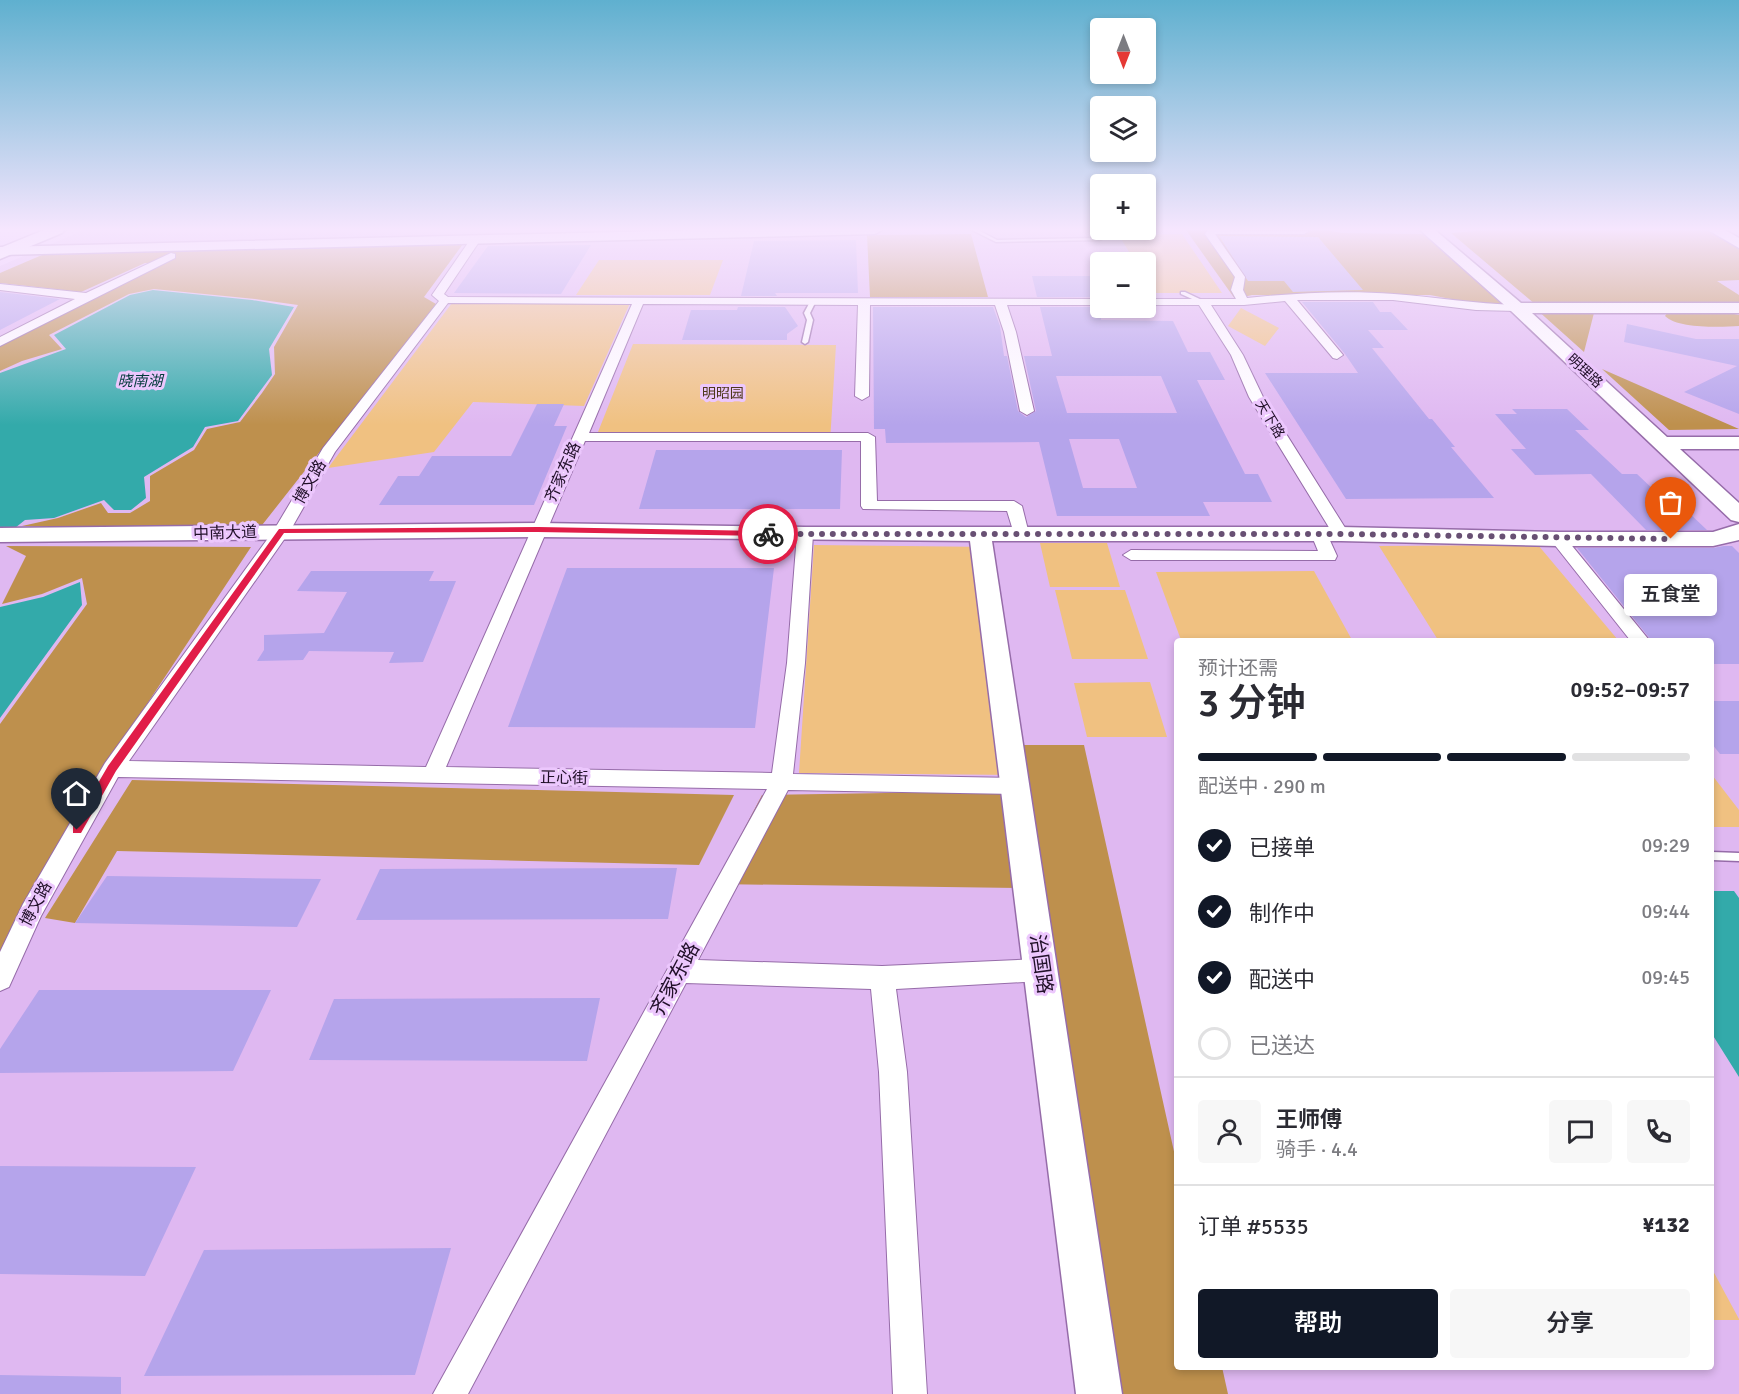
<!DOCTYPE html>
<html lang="zh">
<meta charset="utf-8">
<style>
:root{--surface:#fff;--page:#f7f7f7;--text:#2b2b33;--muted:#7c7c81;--line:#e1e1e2;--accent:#111827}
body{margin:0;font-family:Signika,"Noto Sans SC",sans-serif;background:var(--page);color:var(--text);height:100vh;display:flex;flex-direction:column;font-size:22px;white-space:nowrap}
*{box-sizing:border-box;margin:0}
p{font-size:20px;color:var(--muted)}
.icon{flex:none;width:33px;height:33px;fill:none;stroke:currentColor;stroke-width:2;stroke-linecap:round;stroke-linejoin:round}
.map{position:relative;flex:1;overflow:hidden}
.drawer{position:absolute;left:1174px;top:638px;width:540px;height:732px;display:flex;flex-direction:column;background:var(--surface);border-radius:6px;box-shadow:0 3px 9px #0003}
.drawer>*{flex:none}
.needle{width:39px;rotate:180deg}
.controls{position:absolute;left:1090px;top:18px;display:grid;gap:12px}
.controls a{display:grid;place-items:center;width:66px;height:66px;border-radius:6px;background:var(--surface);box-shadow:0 3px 9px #0003;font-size:30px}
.pin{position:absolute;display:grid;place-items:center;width:51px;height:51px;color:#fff;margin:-62px -26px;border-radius:50% 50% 50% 0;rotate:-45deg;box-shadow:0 0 6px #0007}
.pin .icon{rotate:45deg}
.courier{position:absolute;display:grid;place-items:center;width:60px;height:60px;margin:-30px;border:4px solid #e11d48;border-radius:50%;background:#fff;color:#222;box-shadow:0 2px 8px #0007}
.bubble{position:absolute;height:42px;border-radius:6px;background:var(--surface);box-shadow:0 3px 9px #0003;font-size:20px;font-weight:600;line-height:42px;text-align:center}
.headline em{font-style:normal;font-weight:600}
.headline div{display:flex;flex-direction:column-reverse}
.headline{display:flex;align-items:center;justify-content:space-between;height:102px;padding:0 24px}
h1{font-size:39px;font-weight:600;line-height:45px}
.bar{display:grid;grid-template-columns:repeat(4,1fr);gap:9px 6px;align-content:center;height:72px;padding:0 24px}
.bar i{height:8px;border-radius:4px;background:var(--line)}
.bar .active{background:var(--accent)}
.bar p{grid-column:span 4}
.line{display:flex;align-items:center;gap:15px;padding:0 24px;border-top:2px solid var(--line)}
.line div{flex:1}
.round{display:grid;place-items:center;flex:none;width:63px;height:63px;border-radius:6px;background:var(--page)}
ol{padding:0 24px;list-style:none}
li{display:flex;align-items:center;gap:18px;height:66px}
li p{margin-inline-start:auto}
li .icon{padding:6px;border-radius:50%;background:var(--accent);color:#fff;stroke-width:4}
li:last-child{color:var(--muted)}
li i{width:33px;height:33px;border:3px solid var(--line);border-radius:50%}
.primary-button{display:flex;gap:12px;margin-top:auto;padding:12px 24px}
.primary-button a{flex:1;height:69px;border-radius:6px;background:var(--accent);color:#fff;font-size:24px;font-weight:600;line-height:69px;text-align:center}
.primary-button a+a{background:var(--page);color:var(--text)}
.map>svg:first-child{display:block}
</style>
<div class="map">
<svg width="1739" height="1394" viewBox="0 0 1739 1394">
<rect width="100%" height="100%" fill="#ecc7fd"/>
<!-- built -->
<path fill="#dfb8f1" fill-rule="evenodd" d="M84,230H1739V1394H0V266ZM1101,262H1146V308H1101ZM1178,640H1712V1366H1178Z"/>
<!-- green -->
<path fill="#f0c181" d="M1182,234L1222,293H1152L1146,283V262H1135L1119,235Z
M599,260H723L710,295H576Z
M452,303H630L584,406L473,402L434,452L328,468Z
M1241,308L1279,328L1265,346L1228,326Z
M633,344L836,345L830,442H594Z
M1040,543H1107L1120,587H1050Z
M814,545L991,547L1027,775L799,773Z
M1538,545L1618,640H1438L1379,546Z
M1314,571L1352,640H1181L1156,572Z
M1055,590H1125L1148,659H1072Z
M1150,682L1167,737H1087L1074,683Z
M1712,775L1739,810V827H1712Z
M1712,1269L1739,1319V1320H1712Z"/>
<!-- forest -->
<path fill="#be904d" d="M1186,230H1326L1342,233L1425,234L1503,303H1472L1430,295H1252L1235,299Z
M1488,230H1713L1739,245V280L1717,281L1739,295V305H1536L1451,233Z
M971,234L988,297H870L867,235Z
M463,244L424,297L436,304L259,529L22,526L58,518L101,503L108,513H130L150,501V476L194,450L207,429L240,422L262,393L275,374L274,347L298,305L255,299L154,289L129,294L49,335L62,349L22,361L0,371V346L162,264L145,263L81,292L0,283V273L42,255Z
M1536,309H1595L1584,352Z
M1721,311L1739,315V326C1721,327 1678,329 1665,316L1667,313Z
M1602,369L1739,429L1669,430Z
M6,546L251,547L96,781L0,954V724L87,604L82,578L42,594L2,604L26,556Z
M1021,745H1084L1177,1165L1178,1366L1222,1367L1228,1394H1118Z
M132,780L734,795L699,865L117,851L75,923L45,918Z
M1009,791L1022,888L715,884L762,795Z"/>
<!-- water -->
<path fill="#3aa" d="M153,290L252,300L294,307L269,349L272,375L238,421L205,427L193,447L144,477L146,498L131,510H114L104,500L54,518L25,520L0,540V373L66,349L54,335L130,295Z
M80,582L82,605L0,718V607L43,597Z
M1712,891H1734L1739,898V1077L1712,1034Z"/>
<!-- building -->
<path fill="#b5a4eb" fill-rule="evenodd" d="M1219,236L1318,237L1363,290L1293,292L1284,281H1248Z
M856,240L858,293H775L777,296H741L754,241Z
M591,245L561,294L454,293L488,246Z
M1032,276H1101V297H1037Z
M0,292L60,299L0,330Z
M1302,302H1373L1380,312H1391L1408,330H1368L1384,348H1372L1429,419H1432L1455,447H1451L1494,498L1346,499L1265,373H1358L1345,354Z
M738,307H785L798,326L787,334V340H682L691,310H737Z
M873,307H993L1000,326L1004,356H1007L1018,411L1026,417L1036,411L1024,356H1052L1040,307H1101V320L1173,321L1188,352H1210L1225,380H1197L1245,474H1258L1272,502H1203L1210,516H1057L1039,442L886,443L885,429H874ZM1056,376H1161L1177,413H1067ZM1069,439H1119L1137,488H1083Z
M1627,324L1696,339H1739V414L1684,392L1737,366L1624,342Z
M537,404H564L554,426H567L534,505H379L398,476H419L432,456H511Z
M1512,409H1567L1589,430H1575L1622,474H1637L1656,492H1667L1707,530H1646L1591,474L1535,475L1511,449H1526L1495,414H1517Z
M656,450H842L840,509H639Z
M1724,546H1732L1739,553V664H1712V640H1651L1577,548H1713Z
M567,568H774L755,728L508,727Z
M311,571H434L429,581H456L423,662L389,663L394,652L309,651L303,660L257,661L264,650V635L324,633L347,592L297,591Z
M1712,701H1739V754H1720L1712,744Z
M677,868L668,919L356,920L380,869Z
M107,876L243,878L321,879L297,927L75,923Z
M39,990H271L233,1071L0,1073V1049Z
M600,998L587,1061L309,1060L334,999Z
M0,1166L196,1167L145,1276L0,1274Z
M451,1248L415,1375L144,1376L204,1250Z
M0,1375L121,1377V1394H0Z"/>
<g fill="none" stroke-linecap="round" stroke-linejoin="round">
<!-- lane casing -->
<g stroke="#966ca9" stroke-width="3">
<path id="lane" d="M972,230H978L997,240L1098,238L1099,230H1103L1102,239L1100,240L996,242Z
M1181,292H1185L1206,302L1201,303L1181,294Z
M811,300L816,301L810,313L813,320L808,342L805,344L802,342L807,320L804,313Z
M1712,852L1739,853V861L1712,860Z"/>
</g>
<!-- street casing -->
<g stroke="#966ca9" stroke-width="2">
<path id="street" d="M1208,230L1309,231L1304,234H1215L1245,277L1243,290L1247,298C1295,293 1346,290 1394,294C1435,297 1475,304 1517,305L1523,308L1517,311L1476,310L1393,300H1297L1343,355L1337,359L1333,358L1285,301L1244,305H1211L1243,355L1263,397L1349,534L1347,537H1335L1333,534L1249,397L1231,355L1199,305H1146V299H1236L1231,290L1235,277L1205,234Z
M476,236L481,239L444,294L448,297L1101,299V305H1007L1016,332L1034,411L1027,415L1020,411L1004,332L995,305H870L869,396L862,400L855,396L858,305L643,304L589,433H868L875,437L877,501H1014L1022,506L1029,534L1027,537H1015L1007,511L863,509L861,506V441H585L446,767L772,773L787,663L797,534L805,529L813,534L805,663L793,774L1016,778L1024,780L1027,786L1024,792L1016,794L788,790L698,960L882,966L1041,959L1050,962L1054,970L1050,978L1041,981L896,989L907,1072L927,1394H893L879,1072L871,989L686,983L468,1394H433L767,789L118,777L41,916L9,987L0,991V952L23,904L105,763L274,530L323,448L439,301L432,295L472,237ZM448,303L632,304L426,767L129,761L290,531L335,452Z
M171,253L175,254V258L0,346V337L75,299L0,290V284L86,293Z
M1319,529L1327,534L1337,556L1335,560H1131L1123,555L1131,550L1318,551L1311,534Z
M1558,534L1564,536L1649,640H1630L1550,539Z"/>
</g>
<!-- secondary casing -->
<g stroke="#966ca9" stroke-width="3">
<path id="secondary" d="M700,230H882L875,234L0,255V247Z
M1420,230H1435L1521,303H1739V313H1532L1667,437H1739V449H1680L1739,503V522L1731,520L1511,311Z
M1708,230H1725L1739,238V248Z
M538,523L805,527H1341L1558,532H1713L1739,524V540L1713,546H1558L1341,541H992L1122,1394H1076L970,541L538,537L0,542V528Z"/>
</g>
<!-- primary casing -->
<g stroke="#966ca9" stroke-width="3">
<path id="primary" d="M44,230H65L62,233L0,259V248Z"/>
</g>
<!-- lane -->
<use href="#lane" fill="#fff" fill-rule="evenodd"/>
<!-- street -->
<use href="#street" fill="#fff" fill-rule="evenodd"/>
<!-- secondary -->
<use href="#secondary" fill="#fff" fill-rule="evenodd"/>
<!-- primary -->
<use href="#primary" fill="#fff" fill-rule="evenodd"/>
</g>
<!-- sky -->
<linearGradient id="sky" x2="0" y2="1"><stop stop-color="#5fb0cf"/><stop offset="0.54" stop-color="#f6e6fe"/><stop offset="1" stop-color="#f6e6fe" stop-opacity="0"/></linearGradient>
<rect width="1739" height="425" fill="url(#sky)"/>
<!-- route -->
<path fill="#e11d48" d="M538,527L768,531L772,534L768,536L538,532L284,533L116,771L81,833H73V826L108,766L279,529Z"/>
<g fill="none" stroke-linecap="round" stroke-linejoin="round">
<!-- done -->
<path stroke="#685073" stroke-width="6" stroke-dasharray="0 10.8" d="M768,534H1341L1671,539"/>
</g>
<g text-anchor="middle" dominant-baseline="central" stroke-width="6" stroke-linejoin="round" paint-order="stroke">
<!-- far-street labels -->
<g font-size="14" fill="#211029" stroke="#ecc7fd">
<text transform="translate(1585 371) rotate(43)">明理路</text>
<text transform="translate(1270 419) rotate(59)">天下路</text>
</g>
<!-- far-park labels -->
<g font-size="14" fill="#4e391c" stroke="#ecc7fd">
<text x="723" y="393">明昭园</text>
</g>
<!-- far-water labels -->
<g font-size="15" font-style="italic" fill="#013939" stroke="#ecc7fd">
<text x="140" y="381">晓南湖</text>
</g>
<!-- street labels -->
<g font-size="16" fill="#211029" stroke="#ecc7fd">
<text transform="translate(563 472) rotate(-66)">齐家东路</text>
<text transform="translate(310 482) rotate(-60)">博文路</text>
<text transform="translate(225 533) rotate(-2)">中南大道</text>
<text transform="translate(564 778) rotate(1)">正心街</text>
<text transform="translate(36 904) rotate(-62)">博文路</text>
</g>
<!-- near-street labels -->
<g font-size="20" fill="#211029" stroke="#ecc7fd">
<text transform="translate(1041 964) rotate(82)">治国路</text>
<text transform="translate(675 979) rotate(-62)">齐家东路</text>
</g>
</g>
</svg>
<div class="controls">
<a><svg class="needle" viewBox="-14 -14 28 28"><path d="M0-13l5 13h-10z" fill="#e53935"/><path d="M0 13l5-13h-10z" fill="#7c7c81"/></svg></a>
<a><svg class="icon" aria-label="layers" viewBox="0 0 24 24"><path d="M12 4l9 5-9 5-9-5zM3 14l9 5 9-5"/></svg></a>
<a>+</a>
<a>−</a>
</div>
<div class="pin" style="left:1671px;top:539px;background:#ea580c"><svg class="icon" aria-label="bag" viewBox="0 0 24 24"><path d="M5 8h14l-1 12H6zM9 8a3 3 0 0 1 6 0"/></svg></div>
<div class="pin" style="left:77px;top:830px;background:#1f2937"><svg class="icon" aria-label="home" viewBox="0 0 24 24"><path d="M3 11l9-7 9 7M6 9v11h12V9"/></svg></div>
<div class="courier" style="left:768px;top:534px"><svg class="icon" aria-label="bike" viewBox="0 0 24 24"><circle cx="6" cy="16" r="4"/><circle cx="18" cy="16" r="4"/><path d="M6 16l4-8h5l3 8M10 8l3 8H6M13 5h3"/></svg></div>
<div class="bubble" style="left:1624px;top:574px;width:93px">五食堂</div>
<section class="drawer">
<div class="headline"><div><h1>3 分钟</h1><p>预计还需</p></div><em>09:52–09:57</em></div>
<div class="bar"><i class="active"></i><i class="active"></i><i class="active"></i><i></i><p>配送中 · 290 m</p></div>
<ol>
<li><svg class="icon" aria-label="check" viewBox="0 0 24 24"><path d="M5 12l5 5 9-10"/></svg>已接单<p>09:29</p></li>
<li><svg class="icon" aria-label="check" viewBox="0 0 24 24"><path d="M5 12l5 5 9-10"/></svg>制作中<p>09:44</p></li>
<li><svg class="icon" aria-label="check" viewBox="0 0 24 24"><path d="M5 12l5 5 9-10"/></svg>配送中<p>09:45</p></li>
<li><i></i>已送达</li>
</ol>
<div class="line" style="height:108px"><a class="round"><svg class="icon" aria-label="person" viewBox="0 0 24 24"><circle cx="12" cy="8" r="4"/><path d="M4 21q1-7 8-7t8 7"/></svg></a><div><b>王师傅</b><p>骑手 · 4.4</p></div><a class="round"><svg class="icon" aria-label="chat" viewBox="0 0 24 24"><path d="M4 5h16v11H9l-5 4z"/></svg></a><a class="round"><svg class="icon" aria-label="phone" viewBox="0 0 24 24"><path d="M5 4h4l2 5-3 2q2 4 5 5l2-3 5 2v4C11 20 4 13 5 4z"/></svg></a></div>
<div class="line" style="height:78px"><div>订单 #5535</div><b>¥132</b></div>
<div class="primary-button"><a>帮助</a><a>分享</a></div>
</section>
</div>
